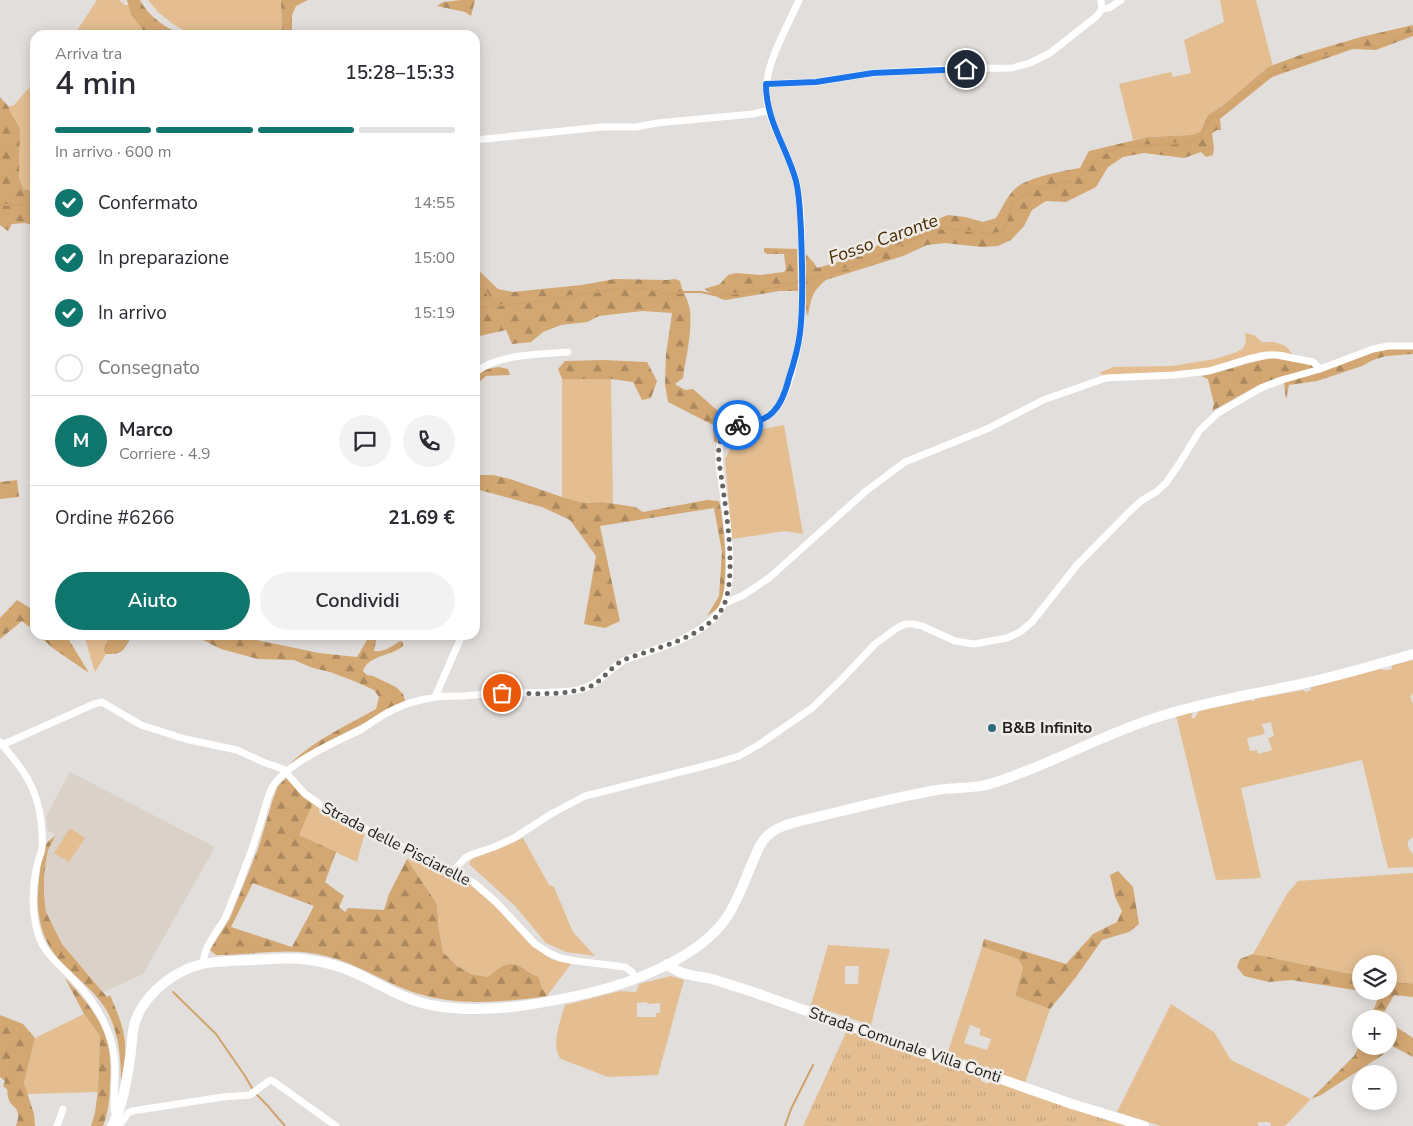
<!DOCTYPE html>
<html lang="it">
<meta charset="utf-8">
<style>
:root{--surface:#fff;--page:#f2f2f3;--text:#2b2b33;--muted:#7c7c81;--line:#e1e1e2;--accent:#0f766e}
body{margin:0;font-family:"Nunito Sans",sans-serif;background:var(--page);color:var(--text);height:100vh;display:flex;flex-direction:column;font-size:19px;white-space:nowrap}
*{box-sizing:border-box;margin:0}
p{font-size:16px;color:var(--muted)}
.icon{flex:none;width:28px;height:28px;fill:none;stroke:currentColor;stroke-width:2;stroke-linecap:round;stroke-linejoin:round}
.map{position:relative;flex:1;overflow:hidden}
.panel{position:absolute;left:30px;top:30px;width:450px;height:610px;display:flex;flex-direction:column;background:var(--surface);border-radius:15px;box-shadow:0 2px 12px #0003}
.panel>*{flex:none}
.controls{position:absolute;left:1352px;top:955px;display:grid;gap:10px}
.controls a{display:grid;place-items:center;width:45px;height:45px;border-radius:50%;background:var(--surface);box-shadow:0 2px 12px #0003;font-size:25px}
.pin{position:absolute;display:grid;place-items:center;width:42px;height:42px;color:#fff;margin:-21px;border:2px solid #fff;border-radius:50%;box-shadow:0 1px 5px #0007}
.courier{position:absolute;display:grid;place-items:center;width:50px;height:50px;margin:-25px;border:4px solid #1a73e8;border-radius:50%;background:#fff;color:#222;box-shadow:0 1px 6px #0007}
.headline em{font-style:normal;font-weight:600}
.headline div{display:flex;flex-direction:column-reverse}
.headline{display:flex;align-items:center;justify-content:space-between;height:85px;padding:0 25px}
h1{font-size:32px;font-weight:600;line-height:38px}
.bar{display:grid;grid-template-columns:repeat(4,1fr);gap:8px 5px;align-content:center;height:60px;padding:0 25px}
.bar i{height:6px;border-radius:4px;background:var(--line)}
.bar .selected{background:var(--accent)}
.bar p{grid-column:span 4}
.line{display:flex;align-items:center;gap:12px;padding:0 25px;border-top:1px solid var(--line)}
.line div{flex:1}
.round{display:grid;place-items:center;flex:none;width:52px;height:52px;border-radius:26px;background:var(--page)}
ol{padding:0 25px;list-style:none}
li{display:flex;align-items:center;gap:15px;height:55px}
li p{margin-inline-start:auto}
li .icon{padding:5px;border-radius:50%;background:var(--accent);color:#fff;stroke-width:4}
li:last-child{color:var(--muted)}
li i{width:28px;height:28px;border:2px solid var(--line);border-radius:50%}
.primary-button{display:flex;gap:10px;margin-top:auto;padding:10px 25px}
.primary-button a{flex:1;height:58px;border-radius:30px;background:var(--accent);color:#fff;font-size:20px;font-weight:600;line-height:58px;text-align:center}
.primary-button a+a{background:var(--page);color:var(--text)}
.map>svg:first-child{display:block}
</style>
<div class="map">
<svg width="1413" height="1126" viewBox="0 0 1413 1126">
<defs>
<pattern id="forest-firs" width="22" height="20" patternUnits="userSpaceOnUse" patternTransform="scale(1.25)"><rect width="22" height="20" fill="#d3a772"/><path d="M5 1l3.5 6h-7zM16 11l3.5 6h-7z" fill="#ab885d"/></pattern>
<pattern id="park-tufts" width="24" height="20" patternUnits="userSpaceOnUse" patternTransform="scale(1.25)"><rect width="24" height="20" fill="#e4be91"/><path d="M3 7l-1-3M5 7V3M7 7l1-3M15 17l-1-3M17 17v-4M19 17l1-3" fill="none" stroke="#c3a37d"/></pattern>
</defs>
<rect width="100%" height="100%" fill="#e2dedb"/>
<!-- built -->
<path fill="#dad1c9" d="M70,772L215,847L143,974L104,992L62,944L46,912L44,895V878L46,861L48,850L56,835L48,831L46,816Z"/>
<!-- green -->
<path fill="#e4be91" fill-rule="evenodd" d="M97,0H119L125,5H129L131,15L146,34L149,35H74Z
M148,0H281L282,35H191L173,24L158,12Z
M1220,0H1256L1273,66L1268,67L1221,107L1208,115L1200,132L1191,135L1148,137L1133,140L1119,84L1171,72L1173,77L1191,73L1184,40L1224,22Z
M35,81V190H24L19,178L20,128L11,113L8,106H13Z
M1245,333L1254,335L1262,342H1274L1286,346L1293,355L1284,352H1261L1210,368L1169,373L1104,375L1099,373L1113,367L1172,366L1215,359L1237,352L1243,348L1246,342Z
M562,379H611L613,504L602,502L584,503L562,497Z
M784,425L803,534L785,531L732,539L725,459L734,441L752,431Z
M84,635H110L103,650L106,654L95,672Z
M1413,660V694L1410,696L1413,704V837C1405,841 1407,848 1413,854V867L1388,868L1362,760L1241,788L1261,878L1216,880L1176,716L1193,712L1191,717L1194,719L1199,711L1251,700L1252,701H1255V699L1303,690L1306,692L1311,690V687L1380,669C1384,670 1387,671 1392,669V665ZM1271,722L1274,736L1268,738L1272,750L1258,754L1257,750L1250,751L1247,738L1265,734L1262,724Z
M313,803L334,818L365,832L357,862L298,835Z
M70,828L85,838L69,862L54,853Z
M523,838L549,885L554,887L573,932L595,956L566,952L546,943L515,906L469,864L472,859L498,849Z
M417,857L469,883L500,911L529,943L551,959L571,964L547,996L541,986L539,977C532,974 523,967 517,965C506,961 496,970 488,977L471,974L457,966L443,952L439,930L437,904L407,859Z
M1413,873V984L1389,981V964H1361V976L1253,954L1287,894L1298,881Z
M828,945L890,949L871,1025L811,1005ZM845,966H859L858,984H845Z
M982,947L1018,959L1023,968L1015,996L1050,1009L1025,1083L998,1073L995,1069L993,1068L992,1071L989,1070V1067L986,1066L984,1068L977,1066L975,1062H973L970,1063L966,1062V1059H964L963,1060L947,1055ZM970,1025L981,1029L979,1035L991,1039L987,1050L964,1043Z
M671,976L684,980L658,1075L608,1077L561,1059C550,1047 561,1019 565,1005L620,991L636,992L639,984ZM647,1002L648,1004L660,1003V1013H656V1017H637V1003Z
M1171,1004L1214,1032L1231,1060L1311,1099L1285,1126H1271L1270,1122H1258V1126H1161L1117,1112Z
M84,1014L100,1036L98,1092L27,1094L24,1083L35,1038Z"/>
<!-- forest -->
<path fill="url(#forest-firs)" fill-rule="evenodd" d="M127,0H140C149,17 163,25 180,35H149L146,34L131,15Z
M281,0H308L296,6L292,15V35H282Z
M462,0H475L471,16L465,12L437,6L443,2Z
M1413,25V36L1376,50L1353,49L1272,77L1220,119L1221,130H1217L1212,133L1214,149L1213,155L1206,157L1201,152L1184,158L1144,153L1123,157L1108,167L1096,187L1066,202L1046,201L1032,210L1024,226L1011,240L998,246L982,247L945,243L927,245L903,256L826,280C812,291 811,299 808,316L806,312V254L814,263L817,268L859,256L889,239L948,215L965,217L983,222L996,218C1002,208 1007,196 1016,188C1029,177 1063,171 1080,168L1089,151L1148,137L1191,135L1200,132L1208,115L1221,107L1268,67L1303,54L1361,37Z
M0,97L8,106L11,113L20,128L19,178L24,190H35V226L25,223L12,224L8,231L0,225Z
M764,248L797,249L798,291H779L726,300L721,299L704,289L720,284L728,275L736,273L761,275L784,272L786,269L784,254H767L764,252Z
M475,267L498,289L513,292L581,285L615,279L667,280L675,279L680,281C682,292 689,300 690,311C692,333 686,357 683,378L675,384L685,390L693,389L718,411L741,416L758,417C738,421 725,422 717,443L714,441L713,425L668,402L665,384L666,355L672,313L642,311L599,316L587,322L561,325L543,332L531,342L512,344L506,330L475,337V294H476L475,292Z
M1413,348V354L1386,356L1373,360L1362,366L1317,381L1289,385L1286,400L1284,382L1373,352L1389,349Z
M1274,358L1311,364L1314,366L1313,369L1279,377L1259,385L1212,411L1214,404L1208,379L1201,376C1226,372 1249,361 1274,358Z
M603,360L647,362L657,381L651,398L642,400L633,382L611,379H562L558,369L565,361Z
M499,367L508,369L510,375L486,376L477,384L475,394C475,390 474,385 475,381C477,370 491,368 499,367Z
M476,475H493L510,479L562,497L584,503L602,502L635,507L643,512L707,500L719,501C724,519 730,590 719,606C717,610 711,613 707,616L719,596L722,552L714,508L600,526L620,621L605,628L584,624L596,556L570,520L542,507L476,489L475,492V476Z
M17,480L19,497L0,499V482Z
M17,600L35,611V632L22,621L0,639V618Z
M38,635H66L89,673L54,649Z
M110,635H132C124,650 123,655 106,654L103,650Z
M193,635H233L319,653L357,657L367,640L368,635H377L374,651C384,653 392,646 400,641L403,642V646C392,656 368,655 363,671L367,675L373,676L396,687L403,694L406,703C366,722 326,741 289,765C314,740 346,726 376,709L379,697L374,690L354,681L330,672L313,668L294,660L258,659L221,649Z
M286,778L313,803L299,835L336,852L325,882L344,896L339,907L345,912L348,908L384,910L389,894L407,859L437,904L439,930L443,952L457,966L471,974L488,977C496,970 506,961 517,965C523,967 531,974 539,977L541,986L547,996C501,1003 451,1007 407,990C379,979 355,963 326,956C293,947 256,954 223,955H216L210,950L230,918L258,849L273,799L278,786ZM253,883L314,906L292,947L231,927Z
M56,835L48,850L46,861L44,878V895L46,912L62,944L107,997L110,995C116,1009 125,1030 125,1045C126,1057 123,1070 121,1082C121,1058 119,1033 107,1011C96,992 79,980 63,964C40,940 35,912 39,880C40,870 42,851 47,843C49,840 53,838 56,835Z
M1118,871L1133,887L1139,924L1129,932L1102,940L1076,977L1050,1009L1015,996L1023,968L1018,959L982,947L984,939L1066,964L1093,934L1117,922L1122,911L1115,897L1110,875Z
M1253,954L1361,976V991L1291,980L1269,982L1244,976L1237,967L1240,959Z
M65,978C81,995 99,1015 106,1038C111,1052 111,1070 110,1084C110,1098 108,1113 103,1126H91L95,1113L98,1089L100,1036L84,1014Z
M1389,981L1413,984V997L1394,995L1382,1016L1385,1019H1370L1379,996L1371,992L1365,991H1389Z
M0,1015L23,1024L35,1038L24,1083L34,1114L35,1126H16C23,1105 11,1110 8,1097C7,1094 8,1092 7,1089L3,1086L5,1081L0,1077Z
M1389,1022L1413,1038V1057L1394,1047L1389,1042Z
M1361,1042V1046H1382L1384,1054L1321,1095L1311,1099L1354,1056Z"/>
<!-- park -->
<path fill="url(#park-tufts)" d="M847,1030L980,1076L981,1081L988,1084L992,1080L1130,1126H803Z"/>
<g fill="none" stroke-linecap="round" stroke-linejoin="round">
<!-- stream -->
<path stroke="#d0a36e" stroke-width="2" d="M0,205H24L35,207
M475,282L487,293L494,305
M475,308L540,301L601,291L634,288L653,290L669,295L684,292H701L719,296L778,287L848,268L929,232L943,228L994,234L1003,231L1013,202L1030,191L1073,180L1084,172L1096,160L1107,152L1119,147L1184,143L1200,138L1211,117L1222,115L1259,82L1271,74L1319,58L1345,48L1353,46L1373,47L1385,44L1407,34L1413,33
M173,992L216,1034L245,1076L252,1088
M257,1095L267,1105L285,1126
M785,1126L791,1109L813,1065"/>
<!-- street -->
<path stroke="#fff" stroke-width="7" d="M1102,9L1109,8L1121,0
M766,84L816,82L873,73L951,69L1012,68L1030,63L1050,53L1097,16L1102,9L1101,0
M475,140L602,127H636L657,123L753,114L769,110
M475,373C496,354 540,354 568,352
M725,603L742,596L769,578L866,491L905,462L989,428L1043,400L1106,378L1174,375L1209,371L1248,359L1267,355H1277L1308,361L1313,362L1320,369
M435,697L462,635
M0,742C22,768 37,786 41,821C42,830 43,839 42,848C41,855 37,862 36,870C32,890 32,913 38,934C44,954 61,966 75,981C97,1004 115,1035 115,1068C115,1082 114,1096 114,1110L117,1117
M2,745L94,704L102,702L141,725L185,739L237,750L263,762L283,769L305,794L334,814L453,871L474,883L496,902L535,944L549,953L560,958L576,961L625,967L632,972L635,978
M453,871L465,858L473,854L494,847L514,838L551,814L585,796L716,763L739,756L760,744L812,708L840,681L875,644L897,628L905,624H913L922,626L955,641L974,644L1007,638L1020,632L1032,622L1077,565L1128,513L1141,501L1156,492L1166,483L1179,464L1200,430L1218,413L1261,388L1282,380L1320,369L1373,349L1388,346H1413
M203,964C204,945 218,932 226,916C233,899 240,882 246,865C253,848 258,831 263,814C266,805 268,795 272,788C281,770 313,753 331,744C341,739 352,734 362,729C373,722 384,713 397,708C407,703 424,699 436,697C445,696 454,696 463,696C477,695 490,693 504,693C529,692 554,694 578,690C600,686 610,665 630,658C659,648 699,638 719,612C738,589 727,521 723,492C721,477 717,460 720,445C725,417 759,428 774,411C788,396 797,355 800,334C803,314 802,294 802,273C801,245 803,214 797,185C790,150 762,119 767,82C769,58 789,23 799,0
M57,1126L63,1109
M119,1126L128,1113L132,1111L223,1097L250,1095L270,1080L273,1081L336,1126"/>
<!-- secondary -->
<path stroke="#fff" stroke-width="10" d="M667,964C678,975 698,976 712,979C725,983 737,987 750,991L1072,1104L1144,1126
M112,1126C124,1103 127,1078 131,1052C132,1042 132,1032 135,1022C143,998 165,979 187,969C208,960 233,961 255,960C273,959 291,957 309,960C321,961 334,965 346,969C374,980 400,999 430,1005C483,1015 537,1005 589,993C635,982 700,957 727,917C738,900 745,880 753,861C756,855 758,847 763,841C767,835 774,830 781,827C797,820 816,818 833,813C867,805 902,796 937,790C955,787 973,789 990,784C1049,766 1102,734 1161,716C1209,701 1260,693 1310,682C1345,674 1379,664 1413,654"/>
</g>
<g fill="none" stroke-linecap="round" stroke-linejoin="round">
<!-- done -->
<path stroke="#666461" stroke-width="5" stroke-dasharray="0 9" d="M502,693C528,693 570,697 593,685C605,678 612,665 626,659C656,648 699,639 720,612C739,586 726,512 722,481C720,468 716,451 721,439C724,432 731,427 738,425"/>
<!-- route -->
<path stroke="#1a73e8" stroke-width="6" d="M738,425C750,421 764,422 773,412C782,403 786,390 789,378C794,363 798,348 800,333C804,302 802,263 801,231C800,215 800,197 796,181C787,147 766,122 766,84L816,82L873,73L966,69"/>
</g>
<!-- markers -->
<circle fill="#296a7e" stroke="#efece8" stroke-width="2" cx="992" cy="728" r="5"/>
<g text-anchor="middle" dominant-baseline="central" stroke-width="5" stroke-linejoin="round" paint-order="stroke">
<!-- poi labels -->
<g font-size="16" font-weight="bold" fill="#232220" stroke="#efece8" text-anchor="start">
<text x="1002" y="728">B&amp;B Infinito</text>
</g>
<!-- street labels -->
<g font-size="16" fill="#232220" stroke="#efece8">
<text transform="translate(396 844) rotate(27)">Strada delle Pisciarelle</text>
<text transform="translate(905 1045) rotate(19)">Strada Comunale Villa Conti</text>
</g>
<!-- water labels -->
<g font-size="18" font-style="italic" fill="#472a00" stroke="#efece8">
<text transform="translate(883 239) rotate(-20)">Fosso Caronte</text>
</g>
</g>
</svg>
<div class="controls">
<a><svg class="icon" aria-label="layers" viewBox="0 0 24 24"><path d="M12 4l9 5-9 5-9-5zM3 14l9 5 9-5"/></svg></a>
<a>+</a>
<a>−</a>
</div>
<div class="pin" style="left:502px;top:693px;background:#ea580c"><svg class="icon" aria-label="bag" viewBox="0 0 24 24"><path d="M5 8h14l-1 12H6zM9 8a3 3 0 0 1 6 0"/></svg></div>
<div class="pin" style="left:966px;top:69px;background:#1f2937"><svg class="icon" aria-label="home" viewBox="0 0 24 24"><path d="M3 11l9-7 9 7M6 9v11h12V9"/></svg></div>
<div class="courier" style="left:738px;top:425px"><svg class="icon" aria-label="bike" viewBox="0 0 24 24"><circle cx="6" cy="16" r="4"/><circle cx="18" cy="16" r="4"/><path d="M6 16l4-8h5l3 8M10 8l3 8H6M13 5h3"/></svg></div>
<section class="panel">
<div class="headline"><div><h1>4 min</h1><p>Arriva tra</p></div><em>15:28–15:33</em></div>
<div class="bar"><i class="selected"></i><i class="selected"></i><i class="selected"></i><i></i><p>In arrivo · 600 m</p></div>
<ol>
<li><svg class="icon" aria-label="check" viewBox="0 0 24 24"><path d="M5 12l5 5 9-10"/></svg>Confermato<p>14:55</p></li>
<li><svg class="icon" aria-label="check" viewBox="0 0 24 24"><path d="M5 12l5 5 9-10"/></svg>In preparazione<p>15:00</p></li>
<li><svg class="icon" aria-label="check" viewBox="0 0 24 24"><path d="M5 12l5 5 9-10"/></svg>In arrivo<p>15:19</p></li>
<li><i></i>Consegnato</li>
</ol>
<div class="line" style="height:90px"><b class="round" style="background:var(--accent);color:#fff">M</b><div><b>Marco</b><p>Corriere · 4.9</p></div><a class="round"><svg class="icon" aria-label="chat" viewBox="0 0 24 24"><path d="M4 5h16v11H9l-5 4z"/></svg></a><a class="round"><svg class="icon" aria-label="phone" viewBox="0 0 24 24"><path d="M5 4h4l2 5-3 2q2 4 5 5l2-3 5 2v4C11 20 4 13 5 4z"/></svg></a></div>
<div class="line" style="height:65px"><div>Ordine #6266</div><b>21.69 €</b></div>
<div class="primary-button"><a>Aiuto</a><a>Condividi</a></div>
</section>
</div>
